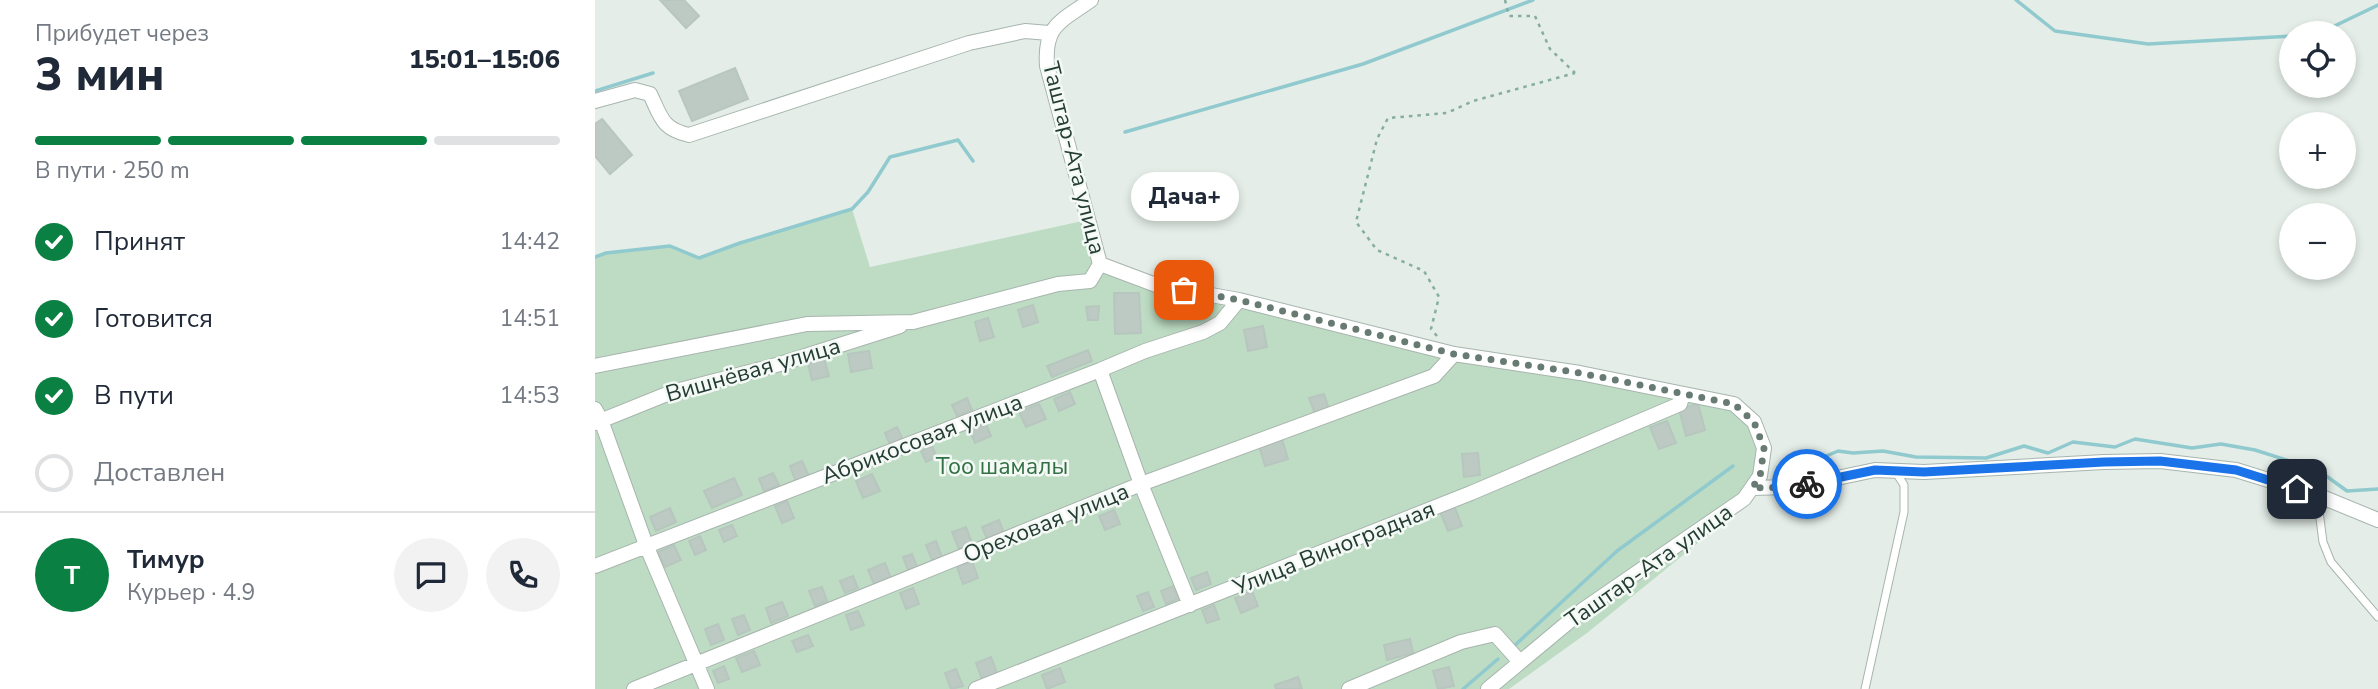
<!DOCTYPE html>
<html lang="ru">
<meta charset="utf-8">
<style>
:root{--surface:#fff;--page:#f2f2f3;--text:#1f2937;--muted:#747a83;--line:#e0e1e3;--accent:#0b8043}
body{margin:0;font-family:"Nunito Sans",sans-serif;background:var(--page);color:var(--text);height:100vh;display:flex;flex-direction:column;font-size:26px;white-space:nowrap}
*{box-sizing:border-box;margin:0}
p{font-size:23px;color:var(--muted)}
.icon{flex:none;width:38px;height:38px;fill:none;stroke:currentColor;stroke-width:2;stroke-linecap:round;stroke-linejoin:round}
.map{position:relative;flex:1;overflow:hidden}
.drawer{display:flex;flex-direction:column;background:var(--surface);width:595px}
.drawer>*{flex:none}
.controls{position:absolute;left:1684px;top:21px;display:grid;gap:14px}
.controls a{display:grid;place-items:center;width:77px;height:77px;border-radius:50%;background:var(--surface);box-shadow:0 4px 10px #0003;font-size:35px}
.pin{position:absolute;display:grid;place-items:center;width:60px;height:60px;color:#fff;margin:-30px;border-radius:14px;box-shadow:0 4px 10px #0006}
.courier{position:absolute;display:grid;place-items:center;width:70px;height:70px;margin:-35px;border:5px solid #1a73e8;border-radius:50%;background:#fff;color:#222;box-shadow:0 2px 9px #0007}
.bubble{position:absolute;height:49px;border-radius:24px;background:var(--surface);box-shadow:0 4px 10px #0003;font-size:23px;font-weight:800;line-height:49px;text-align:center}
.headline em{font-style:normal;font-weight:800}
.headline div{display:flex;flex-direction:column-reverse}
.headline{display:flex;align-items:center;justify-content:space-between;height:119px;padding:0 35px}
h1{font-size:46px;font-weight:800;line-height:52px}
.bar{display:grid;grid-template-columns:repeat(4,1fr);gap:10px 7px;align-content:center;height:84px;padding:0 35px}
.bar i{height:9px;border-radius:5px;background:var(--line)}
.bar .current{background:var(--accent)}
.bar p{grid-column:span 4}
.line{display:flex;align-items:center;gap:18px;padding:0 35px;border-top:2px solid var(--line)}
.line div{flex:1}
.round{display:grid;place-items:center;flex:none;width:74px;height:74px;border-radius:37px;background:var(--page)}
ol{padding:0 35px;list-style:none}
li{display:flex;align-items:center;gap:21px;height:77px}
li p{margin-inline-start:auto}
li .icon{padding:7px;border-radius:50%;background:var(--accent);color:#fff;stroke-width:4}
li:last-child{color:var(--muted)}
li i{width:38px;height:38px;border:4px solid var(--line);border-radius:50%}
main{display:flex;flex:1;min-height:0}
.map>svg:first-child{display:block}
</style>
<main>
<section class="drawer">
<div class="headline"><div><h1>3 мин</h1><p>Прибудет через</p></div><em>15:01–15:06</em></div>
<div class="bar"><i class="current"></i><i class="current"></i><i class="current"></i><i></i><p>В пути · 250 m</p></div>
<ol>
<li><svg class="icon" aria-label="check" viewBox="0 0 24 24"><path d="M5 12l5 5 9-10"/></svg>Принят<p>14:42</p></li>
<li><svg class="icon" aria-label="check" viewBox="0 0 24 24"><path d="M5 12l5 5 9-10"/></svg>Готовится<p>14:51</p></li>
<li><svg class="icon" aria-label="check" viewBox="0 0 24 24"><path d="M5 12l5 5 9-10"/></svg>В пути<p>14:53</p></li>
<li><i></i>Доставлен</li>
</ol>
<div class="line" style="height:126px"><b class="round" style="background:var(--accent);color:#fff">Т</b><div><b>Тимур</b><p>Курьер · 4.9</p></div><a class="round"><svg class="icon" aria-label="chat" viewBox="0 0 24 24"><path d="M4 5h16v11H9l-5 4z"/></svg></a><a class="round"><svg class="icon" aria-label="phone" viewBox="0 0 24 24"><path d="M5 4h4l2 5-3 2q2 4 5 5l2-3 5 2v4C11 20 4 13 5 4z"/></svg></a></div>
</section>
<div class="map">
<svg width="1783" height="689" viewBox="0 0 1783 689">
<rect width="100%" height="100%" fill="#e4ede8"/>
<!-- garden -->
<path fill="#bedcc3" d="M257,209L275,267L492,220L505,264L859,354L1139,404L1169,448L1149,499L1124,526L992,633L914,689H0V257L11,253L75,246L104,258L145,243Z"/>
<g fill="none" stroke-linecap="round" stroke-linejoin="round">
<!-- stream -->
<path stroke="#90cace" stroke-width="3.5" d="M1421,0L1460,31L1553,44L1696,36
M1725,33L1783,5
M0,91L58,73
M530,132L768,64L938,0
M0,257L11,253L75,246L104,258L145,243L257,209L273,192L295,157L363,140L378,161
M1196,459L1210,465L1243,451L1258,453L1288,451L1321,457L1391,458L1429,446L1453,453L1478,442L1520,447L1540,439L1597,448L1626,444L1660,450L1723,470L1752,491L1783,489
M918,647L1022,551L1138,466
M868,689L903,659"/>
</g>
<!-- building -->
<path fill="#bccac3" stroke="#b7c6be" stroke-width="2" d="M65,0H89L104,16L91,28Z
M140,68L153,99L97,121L84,91Z
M7,119L37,155L15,174L0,156V124Z
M519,293H544L546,333L520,334Z
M438,305L443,322L428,327L423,310Z
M504,306L503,320H493L491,307Z
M393,318L399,337L385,341L380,322Z
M668,326L672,347L653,351L649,330Z
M493,350L497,361L457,377L452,366Z
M274,351L277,368L256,372L253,354Z
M229,359L234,376L217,380L213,364Z
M475,392L480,404L464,411L459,399Z
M729,394L734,409L720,414L714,398Z
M372,398L377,410L362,416L357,405Z
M444,404L451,419L431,427L424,412Z
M1103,404L1110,430L1091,436L1084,409Z
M1072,421L1081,443L1064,449L1055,427Z
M391,424L396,436L380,443L375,431Z
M302,427L308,440L295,445L290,433Z
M687,439L693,459L670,466L664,446Z
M337,446L342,457L331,462L326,451Z
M883,453L885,475L869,477L867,454Z
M207,461L214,476L201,482L195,466Z
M178,473L184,485L169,491L164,479Z
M277,474L285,491L268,498L261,481Z
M139,478L147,495L117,508L109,491Z
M192,501L199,518L187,523L180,506Z
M858,503L867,526L853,531L844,509Z
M75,508L81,522L61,531L55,517Z
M519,510L525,524L510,530L504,516Z
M404,520L409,533L392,539L387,527Z
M137,525L142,536L129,542L124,530Z
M371,527L377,543L364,549L357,532Z
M105,536L111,550L100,555L94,541Z
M341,541L347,557L337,560L331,545Z
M79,545L86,560L70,567L63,552Z
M317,554L322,567L313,570L308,557Z
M377,561L383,578L368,584L362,567Z
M290,563L296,578L279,584L273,570Z
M612,572L616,584L601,590L596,578Z
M258,576L263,588L250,593L245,581Z
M578,586L583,599L571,604L566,591Z
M227,587L232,601L220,606L214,591Z
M318,588L324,604L311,609L305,593Z
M657,591L663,606L646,613L640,598Z
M553,592L559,607L548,611L542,596Z
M187,602L193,616L176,623L171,608Z
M619,605L624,619L612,623L607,610Z
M263,611L269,625L256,630L251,615Z
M149,615L155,630L143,635L137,619Z
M123,624L129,640L116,645L110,629Z
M213,635L218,646L202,652L197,641Z
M815,639L818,653L792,660L789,645Z
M159,651L165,665L147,672L141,658Z
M396,657L402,673L387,679L381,663Z
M129,666L134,679L123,683L118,671Z
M854,667L859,686L843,689L838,671Z
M465,668L470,682L452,689L447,675Z
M361,669L368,686L356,689L350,673Z
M703,677L707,689H681L680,685Z"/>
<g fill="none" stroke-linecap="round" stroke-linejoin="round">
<!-- service casing -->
<g stroke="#a7b5ae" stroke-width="9">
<path id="service" d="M1722,496L1728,542L1736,562L1783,617
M1270,689L1309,512V485L1300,471"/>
</g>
<!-- minor casing -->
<g stroke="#a7b5ae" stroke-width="16">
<path id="minor" d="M496,0C465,22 449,25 452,66L505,264L561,285L644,300L859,354L985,373L1139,404L1159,422L1169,448L1165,476L1149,499L989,609L893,689
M0,101L40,90L55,94C66,117 67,129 94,135L374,43L430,31L454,33
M0,366L212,324L318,322L463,284L495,281L505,264
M505,370L546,484L595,605
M0,409L6,420L51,545L112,689
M0,423L77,392L185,364L305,326
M1157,488L1199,487L1280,470L1329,472L1509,462L1565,461L1641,470L1722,495L1783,520
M0,566L505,370L550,351L608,332L625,323L644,300
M39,689L546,484L839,376L859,354
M381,689L876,493L1085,404L1088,394
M754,689L866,642L900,634L925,662"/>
</g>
<!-- path -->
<path stroke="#86ae9e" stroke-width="2.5" stroke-dasharray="3.5 5" stroke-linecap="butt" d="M910,0L914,16H940L955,49L980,73
M842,336L836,329L844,297L829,271L782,250L761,222L782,139L793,118L852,113L878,101L980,73"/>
<!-- service -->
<use href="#service" stroke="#fff" stroke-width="7"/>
<!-- minor -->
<use href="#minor" stroke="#fff" stroke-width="14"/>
</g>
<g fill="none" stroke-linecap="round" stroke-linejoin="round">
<!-- done -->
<path stroke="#677b73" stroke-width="7" stroke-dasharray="0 12.6" d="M589,290L644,300L859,354L985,373L1139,404L1159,422L1169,448L1165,477L1157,488L1199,487L1212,484"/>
<!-- route -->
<path stroke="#1a73e8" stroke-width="9" d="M1212,484L1280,470L1329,472L1509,462L1565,461L1641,470L1702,489"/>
</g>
<g text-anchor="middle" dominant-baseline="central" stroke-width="5" stroke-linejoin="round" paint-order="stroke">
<!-- street labels -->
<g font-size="23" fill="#243d34" stroke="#f4f9f6">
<text transform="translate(479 158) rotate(76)">Таштар-Ата улица</text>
<text transform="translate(158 370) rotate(-16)">Вишнёвая улица</text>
<text transform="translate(327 439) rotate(-21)">Абрикосовая улица</text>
<text transform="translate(451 523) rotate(-22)">Ореховая улица</text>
<text transform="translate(739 548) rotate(-22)">Улица Виноградная</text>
<text transform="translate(1054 566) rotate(-35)">Таштар-Ата улица</text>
</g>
<!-- park labels -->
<g font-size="23" fill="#317144" stroke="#f4f9f6">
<text x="407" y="466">Тоо шамалы</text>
</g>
</g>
</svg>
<div class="controls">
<a><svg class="icon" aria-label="locate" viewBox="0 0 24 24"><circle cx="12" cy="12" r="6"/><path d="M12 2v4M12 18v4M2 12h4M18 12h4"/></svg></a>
<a>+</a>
<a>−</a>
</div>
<div class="pin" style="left:589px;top:290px;background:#ea580c"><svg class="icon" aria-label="bag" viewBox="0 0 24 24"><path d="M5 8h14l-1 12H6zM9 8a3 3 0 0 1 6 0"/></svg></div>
<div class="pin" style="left:1702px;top:489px;background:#1f2937"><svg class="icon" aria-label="home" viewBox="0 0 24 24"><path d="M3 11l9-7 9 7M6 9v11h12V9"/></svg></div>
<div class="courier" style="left:1212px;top:484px"><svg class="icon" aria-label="bike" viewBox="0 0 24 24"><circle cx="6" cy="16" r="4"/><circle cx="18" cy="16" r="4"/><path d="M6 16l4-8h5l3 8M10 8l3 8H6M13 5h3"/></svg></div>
<div class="bubble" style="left:536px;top:172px;width:108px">Дача+</div>
</div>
</main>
